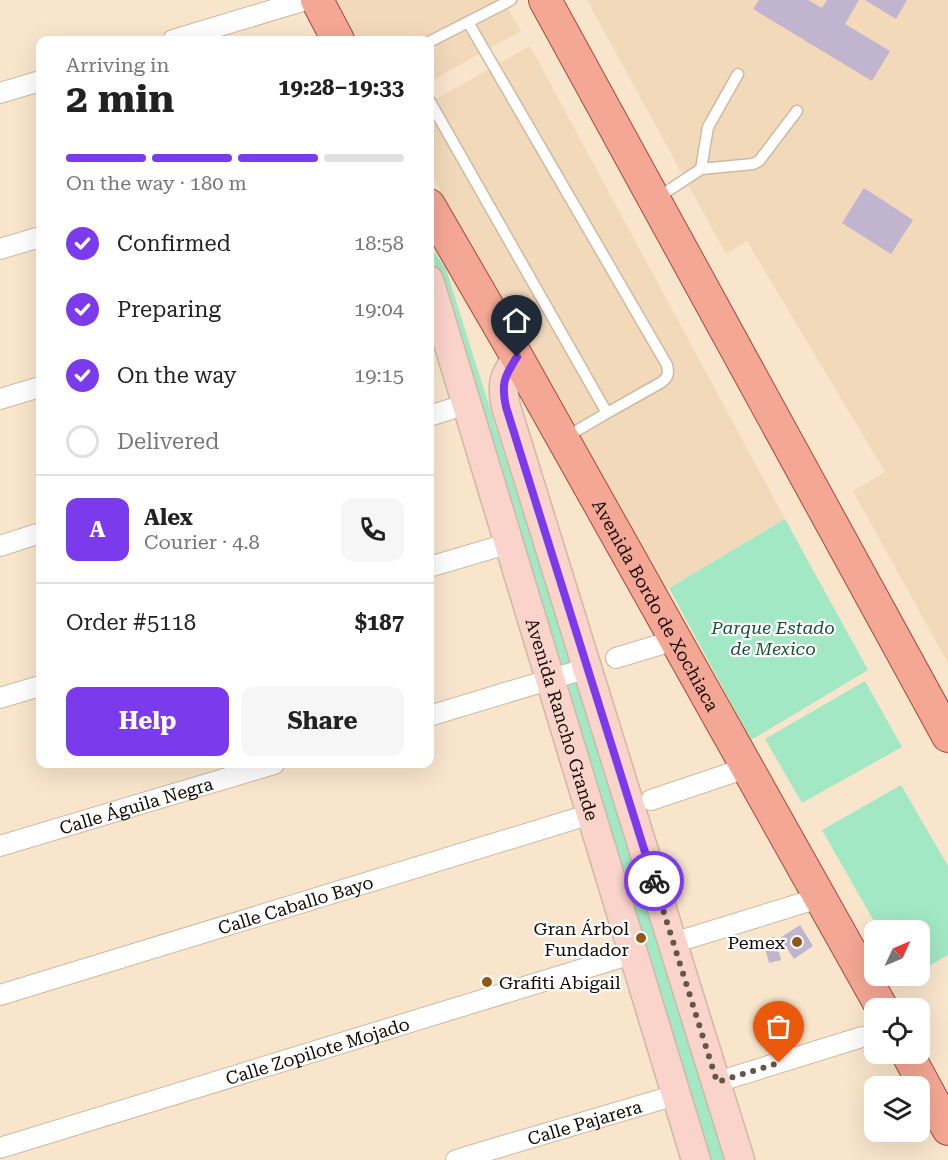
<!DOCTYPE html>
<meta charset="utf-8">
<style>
:root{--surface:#fff;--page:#f6f6f6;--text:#222;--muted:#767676;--line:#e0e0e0;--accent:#7c3aed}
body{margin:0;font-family:"Roboto Serif",serif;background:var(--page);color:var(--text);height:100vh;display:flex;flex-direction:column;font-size:22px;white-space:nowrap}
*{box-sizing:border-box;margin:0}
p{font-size:20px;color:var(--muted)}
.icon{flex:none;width:33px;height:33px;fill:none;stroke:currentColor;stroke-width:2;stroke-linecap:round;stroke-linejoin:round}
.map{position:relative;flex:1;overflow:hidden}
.side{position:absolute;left:36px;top:36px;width:398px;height:732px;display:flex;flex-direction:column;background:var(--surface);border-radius:12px;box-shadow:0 6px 24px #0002}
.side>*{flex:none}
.needle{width:39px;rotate:46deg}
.fabs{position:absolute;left:864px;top:920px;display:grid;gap:12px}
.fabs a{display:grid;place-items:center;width:66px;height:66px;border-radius:12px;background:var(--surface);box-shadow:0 6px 24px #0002;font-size:30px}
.pin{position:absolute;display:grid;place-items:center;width:51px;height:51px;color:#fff;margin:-62px -26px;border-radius:50% 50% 50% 0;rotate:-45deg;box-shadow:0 0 6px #0007}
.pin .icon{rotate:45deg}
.courier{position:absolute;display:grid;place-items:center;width:60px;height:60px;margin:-30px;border:4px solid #7c3aed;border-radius:50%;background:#fff;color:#222;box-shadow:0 2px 8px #0007}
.overview em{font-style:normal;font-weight:700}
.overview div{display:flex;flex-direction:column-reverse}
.overview{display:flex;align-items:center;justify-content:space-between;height:102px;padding:0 30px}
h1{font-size:39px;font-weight:700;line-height:45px}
.bar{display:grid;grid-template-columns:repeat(4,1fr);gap:9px 6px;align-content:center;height:72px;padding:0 30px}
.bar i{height:8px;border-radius:4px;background:var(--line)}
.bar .active{background:var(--accent)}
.bar p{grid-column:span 4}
.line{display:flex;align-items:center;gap:15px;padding:0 30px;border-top:2px solid var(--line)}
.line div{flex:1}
.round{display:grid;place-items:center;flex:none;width:63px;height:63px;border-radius:12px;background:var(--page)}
ol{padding:0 30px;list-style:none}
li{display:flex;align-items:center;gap:18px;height:66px}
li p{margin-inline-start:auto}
li .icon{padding:6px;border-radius:50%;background:var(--accent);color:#fff;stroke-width:4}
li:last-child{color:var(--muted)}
li i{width:33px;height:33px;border:3px solid var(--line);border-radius:50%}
.action{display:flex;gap:12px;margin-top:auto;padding:12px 30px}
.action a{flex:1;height:69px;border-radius:12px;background:var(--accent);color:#fff;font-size:24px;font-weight:700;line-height:69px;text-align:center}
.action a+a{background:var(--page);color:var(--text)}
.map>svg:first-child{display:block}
</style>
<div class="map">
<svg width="948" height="1160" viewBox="0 0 948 1160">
<rect width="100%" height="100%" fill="#f9e5cc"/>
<!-- built -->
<path fill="#f2d9ba" d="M335,0H503L521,31L429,82V40H357Z
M587,0H948V663L853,491L885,472L747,241L726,254Z
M530,46L785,519L665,590L429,170V103Z"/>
<!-- green -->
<path fill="#a2e8c5" d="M429,245L446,269L727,1160H709Z
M785,519L868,670L751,740L669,588Z
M865,681L902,747L802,803L765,739Z
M901,785L948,866V955L920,971V930H879L822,830Z"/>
<!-- building -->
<path fill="#c0b4cf" d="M759,0H808L822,8L827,0H859L845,24L890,51L872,81L753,9Z
M865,0H907L896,19Z
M864,188L913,220L891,254L842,223Z
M800,925L813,946L794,959L780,938Z
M775,937L781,960L769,963L763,940Z"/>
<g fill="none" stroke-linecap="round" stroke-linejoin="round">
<!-- lane casing -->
<g stroke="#cdbaa2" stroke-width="13">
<path id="lane" d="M429,42L511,0
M429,100L607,413L662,382C668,377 669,373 667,365L468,22
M701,169L753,164L759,161L797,111
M657,198L701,169L708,127L738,74
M566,437L607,413"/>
</g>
<!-- street casing -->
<g stroke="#cdbaa2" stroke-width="22">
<g id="street">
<path d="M173,40L306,0"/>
<path d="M0,93L40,81"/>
<path d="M0,249L40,237"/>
<path d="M0,399L40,387"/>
<path d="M429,416L467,404"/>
<path d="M0,546L40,533"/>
<path d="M429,567L510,543"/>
<path d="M616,658L675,640"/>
<path d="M0,698L40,686"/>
<path d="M429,716L588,668"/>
<path d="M651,800L746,768"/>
<path id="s1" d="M0,846L274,764"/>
<path d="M673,943L819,898"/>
<path id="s2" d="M0,995L591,814"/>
<path d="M717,1082L862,1037"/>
<path id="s3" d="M0,1148L635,953"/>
<path id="s4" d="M456,1160L676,1095"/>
</g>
</g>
<!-- secondary casing -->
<g stroke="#cdbaa2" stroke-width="31">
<g id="secondary">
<path id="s5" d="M429,280C518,573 608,866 696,1160"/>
<path d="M517,357C504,377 501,383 506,407L740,1160"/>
</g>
</g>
<!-- primary casing -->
<g stroke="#a14b35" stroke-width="34">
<g id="primary">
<path d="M317,0L338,40"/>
<path d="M545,0L948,736"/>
<path id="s6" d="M429,205L517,357L882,1008"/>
<path d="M907,1053L948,1129"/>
</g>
</g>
<!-- lane -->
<use href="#lane" stroke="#fff" stroke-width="10"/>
<!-- street -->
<use href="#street" stroke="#fff" stroke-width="20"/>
<!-- secondary -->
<use href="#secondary" stroke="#fad3ca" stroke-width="28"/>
<!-- primary -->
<use href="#primary" stroke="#f5a795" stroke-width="32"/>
</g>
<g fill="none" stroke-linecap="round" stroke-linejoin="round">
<!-- done -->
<path stroke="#62574a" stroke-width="6" stroke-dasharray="0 10.8" d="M654,881L717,1082L779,1063"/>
<!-- route -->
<path stroke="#7c3aed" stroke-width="8" d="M517,357C504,377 501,384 506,407L654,881"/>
</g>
<!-- markers -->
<g fill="#925716" stroke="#fff" stroke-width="2">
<circle cx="641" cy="938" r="6"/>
<circle cx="797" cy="942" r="6"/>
<circle cx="487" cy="982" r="6"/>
</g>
<g text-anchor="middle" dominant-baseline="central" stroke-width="4.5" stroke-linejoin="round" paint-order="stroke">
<!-- street labels -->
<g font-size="18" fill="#110b04" stroke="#fff">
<text stroke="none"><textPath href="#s6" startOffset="460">Avenida Bordo de Xochiaca</textPath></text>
<text stroke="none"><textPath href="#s5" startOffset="459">Avenida Rancho Grande</textPath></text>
<text stroke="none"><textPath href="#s1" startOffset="142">Calle Águila Negra</textPath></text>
<text stroke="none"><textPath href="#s2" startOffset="309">Calle Caballo Bayo</textPath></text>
<text stroke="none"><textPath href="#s3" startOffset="332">Calle Zopilote Mojado</textPath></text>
<text stroke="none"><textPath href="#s4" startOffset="134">Calle Pajarera</textPath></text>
</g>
<!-- park labels -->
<g font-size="18" font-style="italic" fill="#175038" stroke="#fff">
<text x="773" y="627">Parque Estado<tspan x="773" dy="21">de Mexico</tspan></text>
</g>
<!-- poi labels -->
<g font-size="18" fill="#110b04" stroke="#fff" text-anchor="end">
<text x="629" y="928">Gran Árbol<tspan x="629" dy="21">Fundador</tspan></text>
<text x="785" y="942">Pemex</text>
<text x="499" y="982" text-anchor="start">Grafiti Abigail</text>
</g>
</g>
</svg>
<div class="fabs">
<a><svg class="needle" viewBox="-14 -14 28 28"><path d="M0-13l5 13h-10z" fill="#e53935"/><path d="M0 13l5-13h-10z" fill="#767676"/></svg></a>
<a><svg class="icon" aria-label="locate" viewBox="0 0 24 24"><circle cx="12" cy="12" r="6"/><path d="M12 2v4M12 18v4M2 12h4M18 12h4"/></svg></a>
<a><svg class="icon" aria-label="layers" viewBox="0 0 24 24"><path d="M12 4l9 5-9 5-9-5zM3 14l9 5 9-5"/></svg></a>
</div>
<div class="pin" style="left:779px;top:1063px;background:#ea580c"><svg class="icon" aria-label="bag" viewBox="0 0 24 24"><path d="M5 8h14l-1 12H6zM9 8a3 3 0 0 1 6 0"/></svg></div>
<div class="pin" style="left:517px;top:357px;background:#1f2937"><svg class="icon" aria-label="home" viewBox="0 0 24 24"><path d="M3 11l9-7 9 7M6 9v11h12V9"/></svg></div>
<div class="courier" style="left:654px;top:881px"><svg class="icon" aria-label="bike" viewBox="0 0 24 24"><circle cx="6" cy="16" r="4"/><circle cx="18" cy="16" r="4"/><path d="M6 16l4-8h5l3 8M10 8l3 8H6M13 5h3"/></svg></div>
<section class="side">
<div class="overview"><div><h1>2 min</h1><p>Arriving in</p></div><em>19:28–19:33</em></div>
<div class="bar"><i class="active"></i><i class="active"></i><i class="active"></i><i></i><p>On the way · 180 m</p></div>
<ol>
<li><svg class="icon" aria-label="check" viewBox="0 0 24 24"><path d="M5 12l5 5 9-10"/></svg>Confirmed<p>18:58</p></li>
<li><svg class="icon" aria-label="check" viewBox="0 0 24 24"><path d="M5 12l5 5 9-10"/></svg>Preparing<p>19:04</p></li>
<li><svg class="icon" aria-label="check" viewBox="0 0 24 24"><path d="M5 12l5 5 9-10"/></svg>On the way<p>19:15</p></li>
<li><i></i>Delivered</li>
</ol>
<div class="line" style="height:108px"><b class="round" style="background:var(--accent);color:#fff">A</b><div><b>Alex</b><p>Courier · 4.8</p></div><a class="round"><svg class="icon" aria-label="phone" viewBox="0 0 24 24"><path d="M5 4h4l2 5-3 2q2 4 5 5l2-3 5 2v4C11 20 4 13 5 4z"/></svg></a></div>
<div class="line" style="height:78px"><div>Order #5118</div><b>$187</b></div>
<div class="action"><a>Help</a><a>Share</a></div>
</section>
</div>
